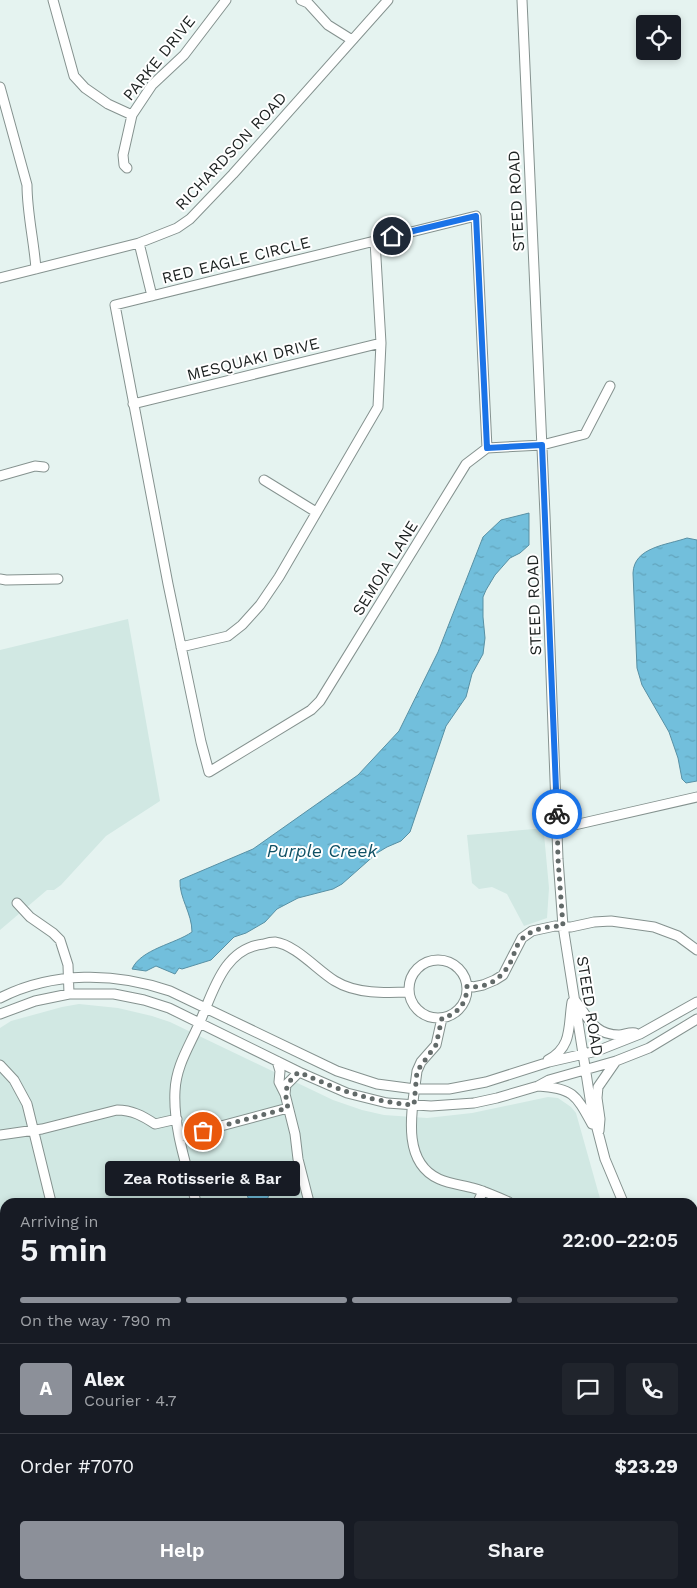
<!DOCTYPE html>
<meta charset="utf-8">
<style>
:root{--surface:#171b24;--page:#20242c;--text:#f1f3f6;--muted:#9ea1a6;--line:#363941;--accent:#8c9099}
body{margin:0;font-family:"Work Sans",sans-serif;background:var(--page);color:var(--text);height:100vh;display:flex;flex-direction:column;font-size:19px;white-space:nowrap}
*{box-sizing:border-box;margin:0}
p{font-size:16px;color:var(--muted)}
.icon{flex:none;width:28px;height:28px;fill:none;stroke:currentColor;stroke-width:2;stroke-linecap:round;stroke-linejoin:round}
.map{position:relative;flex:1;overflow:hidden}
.side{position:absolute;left:0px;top:1198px;width:698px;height:391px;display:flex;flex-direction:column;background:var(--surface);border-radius:15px 15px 0 0;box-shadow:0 2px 8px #0003}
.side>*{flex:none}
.controls{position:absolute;left:636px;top:15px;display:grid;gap:10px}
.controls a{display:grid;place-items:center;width:45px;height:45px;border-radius:5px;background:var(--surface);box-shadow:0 2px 8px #0003;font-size:25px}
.pin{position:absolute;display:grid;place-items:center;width:42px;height:42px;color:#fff;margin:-21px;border:2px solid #fff;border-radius:50%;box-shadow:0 1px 5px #0007}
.courier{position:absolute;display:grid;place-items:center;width:50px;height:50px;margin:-25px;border:4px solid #1a73e8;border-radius:50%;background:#fff;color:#222;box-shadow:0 1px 6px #0007}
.bubble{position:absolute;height:35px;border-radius:5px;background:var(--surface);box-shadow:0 2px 8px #0003;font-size:16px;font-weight:600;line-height:35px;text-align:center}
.overview em{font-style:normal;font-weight:600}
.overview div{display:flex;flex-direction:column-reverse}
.overview{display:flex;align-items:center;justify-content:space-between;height:85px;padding:0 20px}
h1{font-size:32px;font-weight:600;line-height:38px}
.bar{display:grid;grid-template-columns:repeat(4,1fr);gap:8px 5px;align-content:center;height:60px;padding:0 20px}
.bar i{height:6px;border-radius:4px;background:var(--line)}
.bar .on{background:var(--accent)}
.bar p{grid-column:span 4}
.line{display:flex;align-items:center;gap:12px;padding:0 20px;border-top:1px solid var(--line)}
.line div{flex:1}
.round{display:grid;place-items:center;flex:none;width:52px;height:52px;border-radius:5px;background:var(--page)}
.action{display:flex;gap:10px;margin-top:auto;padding:10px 20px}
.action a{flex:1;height:58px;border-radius:5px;background:var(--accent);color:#fff;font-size:20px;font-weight:600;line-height:58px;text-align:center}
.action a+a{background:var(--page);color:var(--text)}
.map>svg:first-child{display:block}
</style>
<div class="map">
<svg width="697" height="1588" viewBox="0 0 697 1588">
<defs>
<pattern id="water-ripples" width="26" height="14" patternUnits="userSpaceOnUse" patternTransform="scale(1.25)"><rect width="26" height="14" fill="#72bfdc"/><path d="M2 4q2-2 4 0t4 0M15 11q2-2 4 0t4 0" fill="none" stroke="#62a4bc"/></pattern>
</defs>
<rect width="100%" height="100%" fill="#e5f3f0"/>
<!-- built -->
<path fill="#d1e8e3" d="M128,619L160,801L106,836L61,885L54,890H47L0,930V650Z
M534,829H541L544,834L549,888L547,918L524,926L507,894L492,887L479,889L472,883L467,835Z
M79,1004L118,1008L152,1016L170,1022L333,1100L362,1110L384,1115L427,1118L472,1113L548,1097L558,1098L571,1107L576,1113L601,1202H5V1455H0V1028L11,1021L62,1007Z
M304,1584H392L375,1588H305Z"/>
<!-- water -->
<path fill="url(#water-ripples)" stroke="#5890a4" d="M529,513V545L520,553L510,558L495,575L486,590L483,597V617L485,638L483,654L472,674L466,697L446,726L410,832L401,841L387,847L377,853L342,884L333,889L298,898L277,909L265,922L246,933L234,937L211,960L182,969L179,968L175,974L156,966L146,971L132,969C141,949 175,944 192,932C192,913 179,898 180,880L253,849L358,775L399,731L438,652L483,537L501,520Z
M687,538L697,540V781L686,783L682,779L678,758L669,732L642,685L637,668L633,573C634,547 667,545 687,538Z
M247 1193a11 11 0 1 1 22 0a11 11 0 1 1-22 0Z"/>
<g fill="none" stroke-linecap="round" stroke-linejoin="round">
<!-- minor casing -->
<g stroke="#85928f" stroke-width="11">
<path id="minor" d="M53,0L74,76L85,88L108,104L132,115
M301,0L308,3L328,25L352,40
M522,0L545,515L558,859L563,926L591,1105L605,1159L623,1202
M0,87L27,185C27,213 34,241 36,269
M127,168L124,165L123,155L132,115L152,85L184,55L226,0
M139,243L152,296
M0,278L139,243L177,228L190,219L233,174L388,0
M133,404L381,343
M487,448L476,216L115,305L168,584L201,742L209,772L311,710L320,701L466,464L487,448L542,445L585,434L610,386
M0,476L35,466L44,467
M264,480L316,512
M0,579L6,580L58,579
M181,647L228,636L242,625L260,605L279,577L378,407L381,343L375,241
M557,829L697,797
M17,903L30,917L53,933L60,940L68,965L69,994
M409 989a29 29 0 1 1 58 0a29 29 0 1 1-58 0Z
M467,985L473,987L483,985L495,980L503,975L522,938L532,931L555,926L571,927L594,922L611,921L654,927L678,936L697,950
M0,998C53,971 115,972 170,991L337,1071L377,1084L415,1089H449L486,1082L549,1062L597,1051L640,1034L697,1002
M574,999C587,1015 593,1035 619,1035C624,1035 629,1032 635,1033
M0,1014L35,1001L69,994H114L144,1000L169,1008L299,1072L347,1093L387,1103L431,1106L474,1103L497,1098L538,1086L549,1080L616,1061L649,1048L697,1019
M442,1018L436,1045L421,1062L417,1071C413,1105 399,1161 439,1179C450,1184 462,1185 473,1188C485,1191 497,1197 509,1202
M548,1060C573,1047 568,1025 572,1002
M277,1061L280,1071L279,1082L285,1094L295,1134L298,1159L309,1202
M0,1065L14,1080L27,1104L51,1202
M538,1086C573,1088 576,1095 592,1124
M285,1094L286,1085L299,1072
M599,1131L600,1119L597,1098L598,1087L616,1061
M0,1135L42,1129L117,1110C132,1110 143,1116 155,1124L177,1119
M180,1137L288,1108
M196,1202C187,1167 173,1128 175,1091C176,1066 189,1047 199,1024C213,993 223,948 264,944C267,943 272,942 275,942C296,945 317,970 335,981C356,994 385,993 409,992
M478,1202L483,1191
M0,1251L5,1250
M0,1265L5,1264
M692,1278L697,1277
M692,1285L697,1284
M0,1364L5,1362
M692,1391L697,1390
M692,1510L697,1509
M301,1584L302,1588
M685,1584L686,1588
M53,1588L63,1584"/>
</g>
<!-- highway casing -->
<g stroke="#85928f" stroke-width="15">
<path id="highway" d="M692,1324L697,1323
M692,1350L697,1349
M0,1476L5,1477
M0,1522L5,1521
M0,1548L5,1547
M31,1588L38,1584"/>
</g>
<!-- minor -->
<use href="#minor" stroke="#fff" stroke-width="9"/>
<!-- highway -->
<use href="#highway" stroke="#fff" stroke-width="12"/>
</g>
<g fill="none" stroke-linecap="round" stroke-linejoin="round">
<!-- done -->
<path stroke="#626a69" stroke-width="5" stroke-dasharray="0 9" d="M203,1131L288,1108C284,1092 285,1083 299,1072C341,1091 368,1101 414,1105L417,1071L436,1045L442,1018C459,1014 467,1002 467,986C486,990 503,978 511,961C515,953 516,944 523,938C534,928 550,926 563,926L558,859L557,814"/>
<!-- route -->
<path stroke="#1a73e8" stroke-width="6" d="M392,236L476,216L487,448L542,445L557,814"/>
</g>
<g text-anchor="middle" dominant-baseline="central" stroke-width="4" stroke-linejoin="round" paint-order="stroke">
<!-- street labels -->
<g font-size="16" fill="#1c2120" stroke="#fff">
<text transform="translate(159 58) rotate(-51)">PARKE DRIVE</text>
<text transform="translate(231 151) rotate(-47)">RICHARDSON ROAD</text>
<text transform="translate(516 201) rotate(-93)">STEED ROAD</text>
<text transform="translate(236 260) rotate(-14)">RED EAGLE CIRCLE</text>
<text transform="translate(253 359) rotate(-14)">MESQUAKI DRIVE</text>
<text transform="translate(385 568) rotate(-58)">SEMOIA LANE</text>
<text transform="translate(534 605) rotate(-92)">STEED ROAD</text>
<text transform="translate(590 1006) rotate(81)">STEED ROAD</text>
</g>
<!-- water labels -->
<g font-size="18" font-style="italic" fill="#0f5064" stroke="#fff">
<text x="322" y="850">Purple Creek</text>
</g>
</g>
</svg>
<div class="controls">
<a><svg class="icon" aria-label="locate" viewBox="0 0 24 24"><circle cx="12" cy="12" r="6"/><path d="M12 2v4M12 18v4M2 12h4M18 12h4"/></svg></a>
</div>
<div class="pin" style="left:203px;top:1131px;background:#ea580c"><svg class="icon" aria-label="bag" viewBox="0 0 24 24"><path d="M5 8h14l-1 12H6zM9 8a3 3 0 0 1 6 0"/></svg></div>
<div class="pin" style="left:392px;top:236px;background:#1f2937"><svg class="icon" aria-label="home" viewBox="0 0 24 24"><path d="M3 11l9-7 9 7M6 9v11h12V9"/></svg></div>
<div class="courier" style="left:557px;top:814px"><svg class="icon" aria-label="bike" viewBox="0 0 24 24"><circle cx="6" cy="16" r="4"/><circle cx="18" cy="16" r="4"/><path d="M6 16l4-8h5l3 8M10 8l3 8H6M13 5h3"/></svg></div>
<div class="bubble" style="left:105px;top:1161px;width:195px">Zea Rotisserie &amp; Bar</div>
<section class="side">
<div class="overview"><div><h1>5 min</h1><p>Arriving in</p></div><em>22:00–22:05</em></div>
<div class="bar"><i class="on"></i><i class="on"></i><i class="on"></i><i></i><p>On the way · 790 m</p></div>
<div class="line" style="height:90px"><b class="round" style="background:var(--accent);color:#fff">A</b><div><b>Alex</b><p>Courier · 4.7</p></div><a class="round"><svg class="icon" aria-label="chat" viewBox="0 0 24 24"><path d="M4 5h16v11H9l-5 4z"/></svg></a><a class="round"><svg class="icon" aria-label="phone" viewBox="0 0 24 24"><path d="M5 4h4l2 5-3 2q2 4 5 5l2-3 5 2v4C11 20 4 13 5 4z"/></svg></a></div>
<div class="line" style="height:65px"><div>Order #7070</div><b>$23.29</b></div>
<div class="action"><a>Help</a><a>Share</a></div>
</section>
</div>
